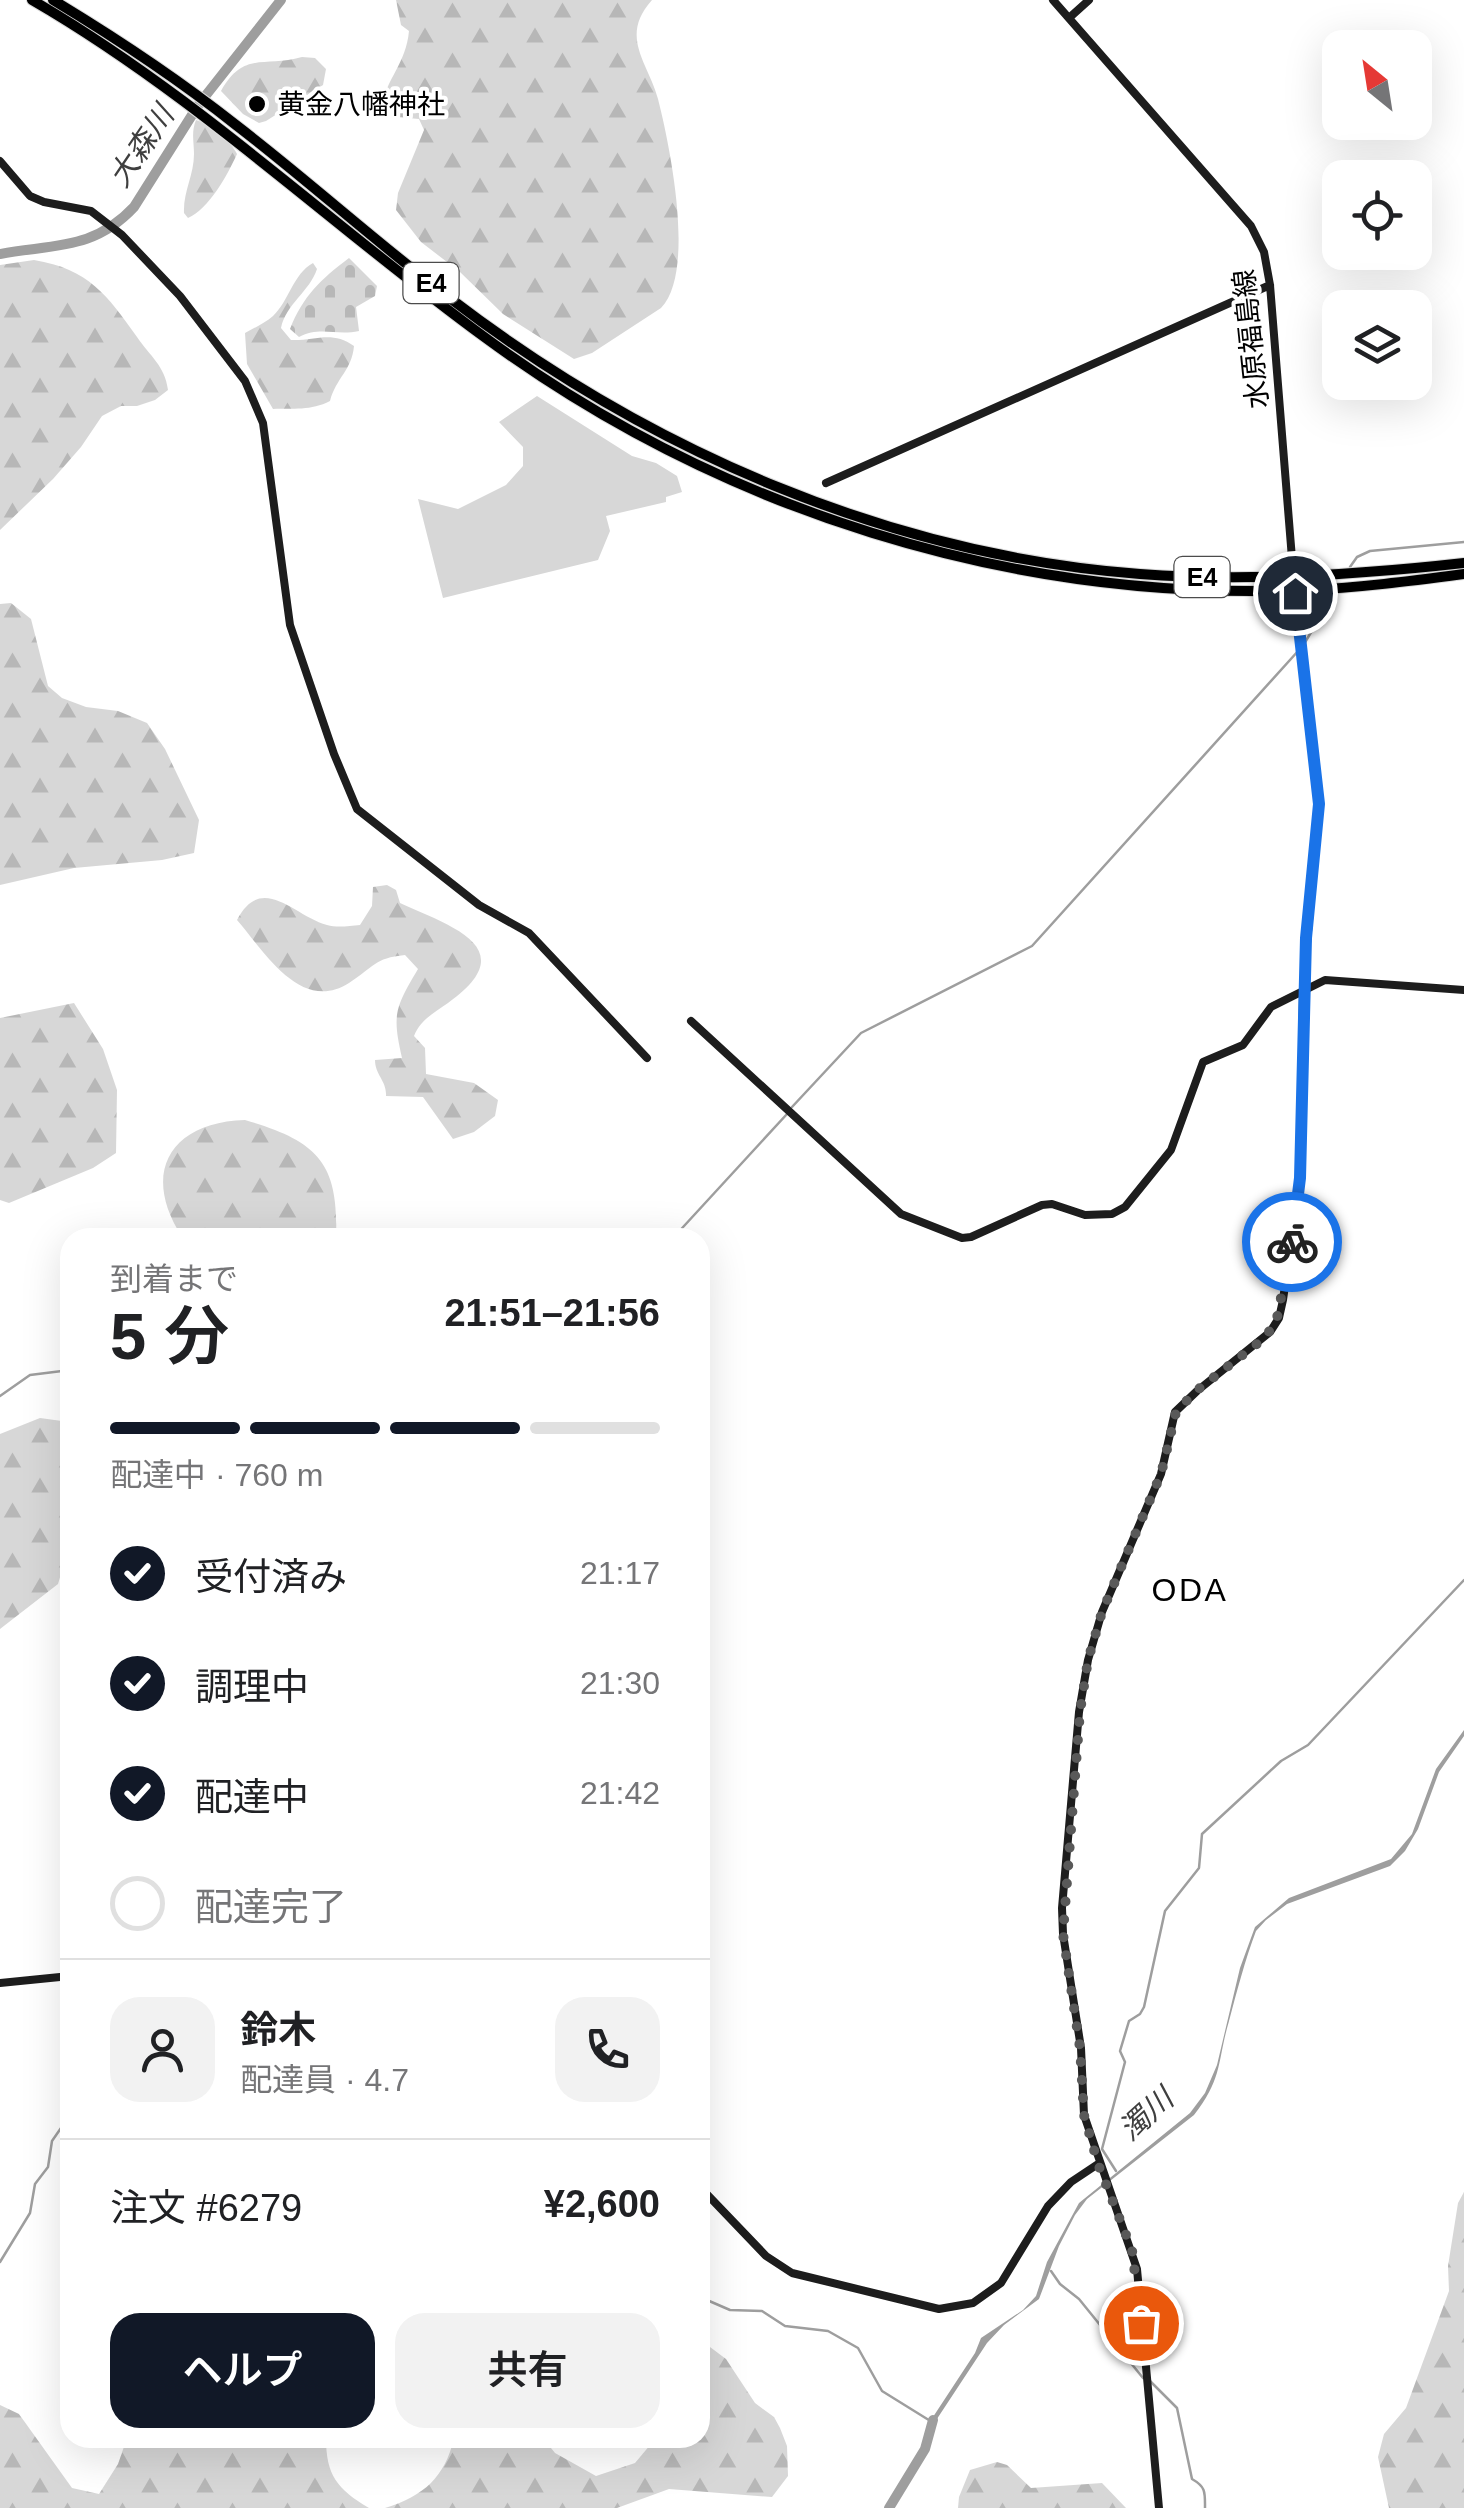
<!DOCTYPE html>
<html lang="ja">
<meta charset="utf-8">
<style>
:root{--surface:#fff;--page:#f2f2f2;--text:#202124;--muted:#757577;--line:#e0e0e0;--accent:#111827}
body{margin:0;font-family:Helvetica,"Noto Sans JP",sans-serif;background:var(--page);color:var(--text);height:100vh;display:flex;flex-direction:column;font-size:38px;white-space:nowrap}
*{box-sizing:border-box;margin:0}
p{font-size:32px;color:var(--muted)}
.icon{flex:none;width:55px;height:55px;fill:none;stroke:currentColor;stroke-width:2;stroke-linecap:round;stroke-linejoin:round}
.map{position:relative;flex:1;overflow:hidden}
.details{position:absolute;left:60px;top:1228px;width:650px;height:1220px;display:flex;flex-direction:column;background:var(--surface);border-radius:30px;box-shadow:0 10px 40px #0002}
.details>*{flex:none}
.needle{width:65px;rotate:330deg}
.buttons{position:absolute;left:1322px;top:30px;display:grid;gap:20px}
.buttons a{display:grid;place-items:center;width:110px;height:110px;border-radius:20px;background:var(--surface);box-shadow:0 10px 40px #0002;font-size:50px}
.pin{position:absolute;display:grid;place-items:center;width:85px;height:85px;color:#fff;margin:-42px;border:5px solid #fff;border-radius:50%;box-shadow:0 2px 10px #0007}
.courier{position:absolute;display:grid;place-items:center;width:100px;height:100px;margin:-50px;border:8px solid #1a73e8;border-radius:50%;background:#fff;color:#222;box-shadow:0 2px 12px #0007}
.head em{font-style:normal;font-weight:600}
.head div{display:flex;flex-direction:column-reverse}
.head{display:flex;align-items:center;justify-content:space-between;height:170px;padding:0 50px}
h1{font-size:65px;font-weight:600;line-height:75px}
.bar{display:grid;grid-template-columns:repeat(4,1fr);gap:15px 10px;align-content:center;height:120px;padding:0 50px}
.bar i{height:12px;border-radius:8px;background:var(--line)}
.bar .active{background:var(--accent)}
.bar p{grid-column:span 4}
.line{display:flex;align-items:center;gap:25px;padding:0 50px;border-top:2px solid var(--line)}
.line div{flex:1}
.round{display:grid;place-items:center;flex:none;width:105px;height:105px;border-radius:30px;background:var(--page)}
ol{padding:0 50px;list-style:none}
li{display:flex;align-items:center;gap:30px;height:110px}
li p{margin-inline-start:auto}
li .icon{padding:10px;border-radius:50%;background:var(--accent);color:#fff;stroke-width:4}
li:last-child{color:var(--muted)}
li i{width:55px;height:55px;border:5px solid var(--line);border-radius:50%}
.primary-button{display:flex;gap:20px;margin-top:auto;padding:20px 50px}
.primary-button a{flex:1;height:115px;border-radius:30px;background:var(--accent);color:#fff;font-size:40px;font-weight:600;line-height:115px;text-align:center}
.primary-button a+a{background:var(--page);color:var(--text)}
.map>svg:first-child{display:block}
</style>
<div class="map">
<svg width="1464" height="2508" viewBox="0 0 1464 2508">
<defs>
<pattern id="forest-firs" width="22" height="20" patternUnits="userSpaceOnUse" patternTransform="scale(2.5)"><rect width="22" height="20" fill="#d7d7d7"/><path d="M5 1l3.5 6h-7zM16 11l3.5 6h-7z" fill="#b7b7b7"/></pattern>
<pattern id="cemetery-stones" width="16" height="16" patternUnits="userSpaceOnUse" patternTransform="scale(2.5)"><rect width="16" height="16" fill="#d7d7d7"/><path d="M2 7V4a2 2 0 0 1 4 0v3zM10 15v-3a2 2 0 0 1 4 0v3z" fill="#b7b7b7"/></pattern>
</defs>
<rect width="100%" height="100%" fill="#fff"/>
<!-- green -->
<path fill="#d7d7d7" d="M537,396L632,456L656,463L677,476L682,492L666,497V502L606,516L610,531L598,560L443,598L418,499L458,509L506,485L523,466V447L499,422Z"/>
<!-- forest -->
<path fill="url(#forest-firs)" d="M396,0H652C619,37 648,62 658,99C670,146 696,272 661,308L592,353L574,359L503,314L460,272L421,242L396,210L398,193L424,130L419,119L397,117L382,106C386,79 406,64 409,31L401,25Z
M302,57L315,58L326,69L323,85L266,121L259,123L243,114L221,91C244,50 265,68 302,57Z
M196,120C211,125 230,140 237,154C228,174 209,209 188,218L184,213C183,192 194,175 194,154C194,142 191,132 196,120Z
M34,260C89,269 107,295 137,337C150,356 165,366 168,390L155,400L137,406H121L102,416L81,447L53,479L0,530V265Z
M313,263L317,269C310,291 286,304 281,328L291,340C315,341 332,330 354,346C352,370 336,378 330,401C311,411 293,408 273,409L247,364L245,333C254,328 265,323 273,316C289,301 293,274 313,263Z
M11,603L31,619L48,686L62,698L86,707L118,711L147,723L165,749L199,820L194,853L162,860L74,868L0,885V604Z
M387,885L396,890L400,903C450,926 525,948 448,1003C434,1013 421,1019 414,1036L425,1048L426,1074L474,1083L498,1100L495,1116L474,1132L453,1139L423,1097L386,1096C387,1081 375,1075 375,1060L402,1058C392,1014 395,1008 418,969L405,955C374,958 374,967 349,983C301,1014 264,951 237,920C262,872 294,916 327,925C337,928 349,926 360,925L372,906L373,887Z
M74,1003L103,1049L117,1090L116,1153L93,1168L9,1203L0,1200V1018Z
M245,1120C317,1141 339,1162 336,1237H182C140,1172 171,1122 245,1120Z
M40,1418L69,1422L70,1425V1544L58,1584L0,1629V1434Z
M1464,2192V2508H1389L1378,2457L1384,2434L1406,2408L1449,2291L1448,2266L1458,2203Z
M710,2347L726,2359L755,2403L774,2417L780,2428L787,2446L788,2476L772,2497L669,2489L617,2508H385C424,2496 445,2477 454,2438H543L555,2453L596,2476L635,2463L656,2438H700V2348Z
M0,2405L19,2414L72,2488L99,2494L118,2464L127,2438H326C326,2475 337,2489 369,2508H0Z
M997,2462L1007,2465L1031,2488L1102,2483L1126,2508H958L959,2497L970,2470Z"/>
<!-- cemetery -->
<path fill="url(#cemetery-stones)" d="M349,258L377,286L375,296L356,307L359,331C336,336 320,326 299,337L290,329C303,296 321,279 349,258Z"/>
<!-- water -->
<path fill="#9e9e9e" d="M1464,1730V1736L1439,1772L1418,1829L1405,1851L1390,1866L1287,1904L1266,1920L1256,1931C1245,1960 1237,1991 1229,2021C1217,2062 1223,2078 1194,2115L1087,2199L1075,2215L1059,2246L1039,2299L1004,2325L987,2343L929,2431L931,2420L975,2353L981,2338L1023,2310L1036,2296L1047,2262L1079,2203L1190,2113L1205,2093L1217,2065L1240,1968L1255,1927L1289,1898L1391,1859L1412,1834L1436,1769Z"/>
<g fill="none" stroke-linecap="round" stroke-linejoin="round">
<!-- stream -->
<path stroke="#9e9e9e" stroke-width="2.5" d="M1350,567L1357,557L1370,551L1464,542
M1304,644L1336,591
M792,1107L861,1033L1032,946L1299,650
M673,1238L787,1114
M0,1396L30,1375L70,1370
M1116,2171L1102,2149L1125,2062L1120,2051L1129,2021L1140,2014L1144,2007L1165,1911L1199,1868L1202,1834L1281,1761L1308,1745L1464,1580
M0,2262L30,2213L35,2184L48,2167L52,2141L70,2115
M1051,2271L1060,2284L1079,2299L1143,2378
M700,2297L730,2310L762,2311L785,2326L828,2331L858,2348L882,2391L932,2422
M1150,2381L1177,2408L1192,2479C1206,2487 1205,2492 1205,2508"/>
<!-- river -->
<path stroke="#9e9e9e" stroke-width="10" d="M0,254C54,244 94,250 134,207L199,104L281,0
M889,2508L925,2449L933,2420"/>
<!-- highway casing -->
<g stroke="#dbdbdb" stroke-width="12">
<path id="highway" d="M32,0C196,95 331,225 483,336C719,510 1010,602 1304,590C1358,588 1411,581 1464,574
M53,0C116,38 178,79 236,125C309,181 378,244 451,299C650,451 889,555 1140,574C1248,582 1357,575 1464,563"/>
</g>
<!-- secondary -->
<path stroke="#1d1d1d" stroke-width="8" d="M1053,0L1251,226L1264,252L1270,285L1293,571
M1069,18L1089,0
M0,161L30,196L44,202L91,211L122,235L180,296L245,381L263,423L290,625L334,754L357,809L479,905L529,933L647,1058
M826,483L1270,285
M691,1021L901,1214L962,1238L971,1237L1042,1205L1052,1204L1085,1215L1112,1214L1125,1207L1171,1150L1203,1062L1243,1045L1271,1007L1325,980L1464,990
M0,1983L70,1976
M700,2187L766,2256L792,2273L939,2309L973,2303L1001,2283L1048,2206L1071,2182L1098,2164
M1159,2508L1137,2269L1084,2115L1081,2048L1063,1934L1062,1908L1079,1712L1088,1660L1102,1612L1161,1474L1175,1412L1197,1391L1270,1332L1279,1318L1283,1300L1300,1178L1303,990L1319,804L1295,593"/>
<!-- highway -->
<use href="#highway" stroke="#000" stroke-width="10"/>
</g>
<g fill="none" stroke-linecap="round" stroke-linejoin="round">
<!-- done -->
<path stroke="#595959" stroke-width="10" stroke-dasharray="0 18" d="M1141,2323L1132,2250L1098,2164L1084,2115L1080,2048L1063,1934L1080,1712L1088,1660L1102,1612L1161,1474L1176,1412L1196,1391L1262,1340L1276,1323L1292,1242"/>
<!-- route -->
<path stroke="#1a73e8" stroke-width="12" d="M1292,1242L1300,1178L1306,938L1319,804L1295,593"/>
</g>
<!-- markers -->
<circle fill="#000" stroke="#fff" stroke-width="4" cx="257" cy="104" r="10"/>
<g text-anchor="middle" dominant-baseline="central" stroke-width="8" stroke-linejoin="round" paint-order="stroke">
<!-- shield labels -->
<g fill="#fff" stroke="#4c4c4c" stroke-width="2.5">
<rect x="403.5" y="263" width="55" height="40" rx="8"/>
<rect x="1174.5" y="557" width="55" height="40" rx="8"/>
</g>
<g font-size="25" font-weight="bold" fill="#000">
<text x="431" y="283">E4</text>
<text x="1202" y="577">E4</text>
</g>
<!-- poi labels -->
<g font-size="28" fill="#000" stroke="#fff" text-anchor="start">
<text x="277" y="104">黄金八幡神社</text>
</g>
<!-- street labels -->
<g font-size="28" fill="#000" stroke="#fff">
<text transform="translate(1251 339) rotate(-96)">水原福島線</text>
</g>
<!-- water labels -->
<g font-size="30" font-style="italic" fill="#3f3f3f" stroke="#fff">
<text transform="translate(141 146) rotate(-56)">大森川</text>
<text transform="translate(1146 2114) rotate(-42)">濁川</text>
</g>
<!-- quarter labels -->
<g font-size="32" letter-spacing="2.5" fill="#000" stroke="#fff">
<text x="1190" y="1590">ODA</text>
</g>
</g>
</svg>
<div class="buttons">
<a><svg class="needle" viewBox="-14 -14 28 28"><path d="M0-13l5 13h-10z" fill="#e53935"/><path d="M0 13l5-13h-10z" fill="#757577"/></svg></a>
<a><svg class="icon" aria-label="locate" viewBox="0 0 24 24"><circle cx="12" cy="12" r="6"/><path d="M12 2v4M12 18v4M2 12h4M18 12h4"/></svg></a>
<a><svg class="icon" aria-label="layers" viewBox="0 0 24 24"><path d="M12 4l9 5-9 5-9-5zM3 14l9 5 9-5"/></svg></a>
</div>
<div class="pin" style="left:1141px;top:2323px;background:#ea580c"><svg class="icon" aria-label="bag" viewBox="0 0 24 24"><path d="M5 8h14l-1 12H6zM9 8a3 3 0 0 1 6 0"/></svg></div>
<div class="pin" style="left:1295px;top:593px;background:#1f2937"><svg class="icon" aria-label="home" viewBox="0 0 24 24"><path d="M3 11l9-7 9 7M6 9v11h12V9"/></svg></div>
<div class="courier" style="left:1292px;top:1242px"><svg class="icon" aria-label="bike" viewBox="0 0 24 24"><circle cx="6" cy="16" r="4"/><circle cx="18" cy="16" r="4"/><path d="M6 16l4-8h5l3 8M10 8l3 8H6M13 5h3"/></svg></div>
<section class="details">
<div class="head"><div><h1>5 分</h1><p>到着まで</p></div><em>21:51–21:56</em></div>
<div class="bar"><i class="active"></i><i class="active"></i><i class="active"></i><i></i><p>配達中 · 760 m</p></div>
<ol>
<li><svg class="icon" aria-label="check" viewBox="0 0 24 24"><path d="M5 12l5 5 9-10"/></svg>受付済み<p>21:17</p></li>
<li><svg class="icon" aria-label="check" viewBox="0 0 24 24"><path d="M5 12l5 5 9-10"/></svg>調理中<p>21:30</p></li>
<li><svg class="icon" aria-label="check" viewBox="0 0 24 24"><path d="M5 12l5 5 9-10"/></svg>配達中<p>21:42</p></li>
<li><i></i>配達完了</li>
</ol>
<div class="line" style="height:180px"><a class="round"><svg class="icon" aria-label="person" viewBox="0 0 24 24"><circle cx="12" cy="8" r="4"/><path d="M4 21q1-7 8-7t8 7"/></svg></a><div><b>鈴木</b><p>配達員 · 4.7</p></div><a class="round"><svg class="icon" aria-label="phone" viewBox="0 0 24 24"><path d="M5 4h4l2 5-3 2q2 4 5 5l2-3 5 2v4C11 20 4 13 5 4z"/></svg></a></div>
<div class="line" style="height:130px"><div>注文 #6279</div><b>¥2,600</b></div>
<div class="primary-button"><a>ヘルプ</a><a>共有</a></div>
</section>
</div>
